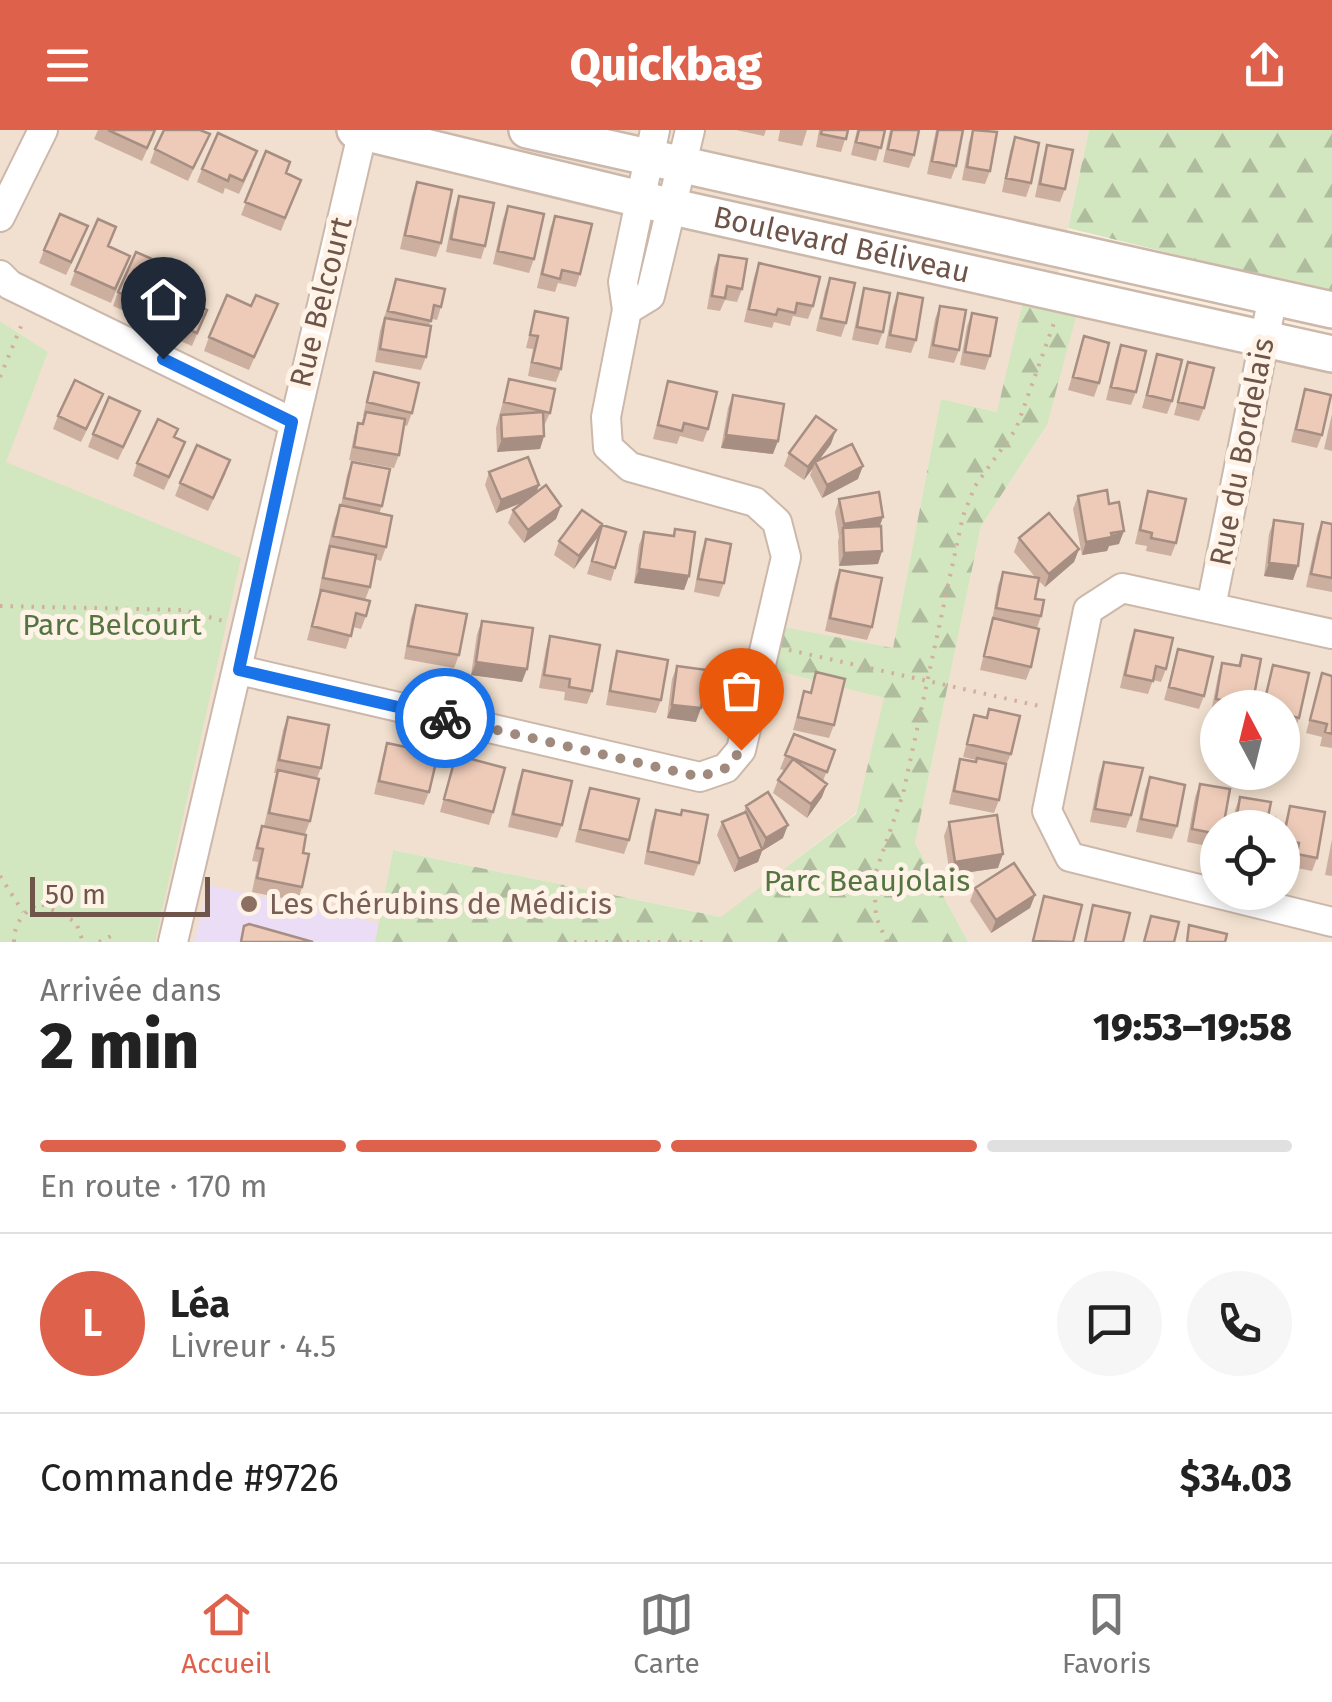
<!DOCTYPE html>
<html lang="fr">
<meta charset="utf-8">
<style>
:root{--surface:#fff;--page:#f6f6f6;--text:#222;--muted:#767676;--line:#e0e0e0;--accent:#de624b}
body{margin:0;font-family:"Fira Sans",sans-serif;background:var(--page);color:var(--text);height:100vh;display:flex;flex-direction:column;font-size:38px;white-space:nowrap}
*{box-sizing:border-box;margin:0}
p{font-size:32px;color:var(--muted)}
.icon{flex:none;width:55px;height:55px;fill:none;stroke:currentColor;stroke-width:2;stroke-linecap:round;stroke-linejoin:round}
.map{position:relative;height:812px;overflow:hidden}
.side{display:flex;flex-direction:column;background:var(--surface);flex:1}
.side>*{flex:none}
.needle{width:65px;rotate:353deg}
.fabs{position:absolute;left:1200px;top:560px;display:grid;gap:20px}
.fabs a{display:grid;place-items:center;width:100px;height:100px;border-radius:50%;background:var(--surface);box-shadow:0 5px 15px #0003;font-size:50px}
.scale{position:absolute;left:30px;bottom:25px;width:180px;box-sizing:border-box;padding-left:10px;border:5px solid #6f5449;border-top:0;font-size:28px;line-height:35px;white-space:nowrap;color:#6f5449;-webkit-text-stroke:8px #fef3e6;paint-order:stroke}
.pin{position:absolute;display:grid;place-items:center;width:85px;height:85px;color:#fff;margin:-102px -42px;border-radius:50% 50% 50% 0;rotate:-45deg;box-shadow:0 0 10px #0007}
.pin .icon{rotate:45deg}
.courier{position:absolute;display:grid;place-items:center;width:100px;height:100px;margin:-50px;border:8px solid #1a73e8;border-radius:50%;background:#fff;color:#222;box-shadow:0 2px 12px #0007}
.overview em{font-style:normal;font-weight:800}
.overview div{display:flex;flex-direction:column-reverse}
.overview{display:flex;align-items:center;justify-content:space-between;height:170px;padding:0 40px}
h1{font-size:65px;font-weight:800;line-height:75px}
.bar{display:grid;grid-template-columns:repeat(4,1fr);gap:15px 10px;align-content:center;height:120px;padding:0 40px}
.bar i{height:12px;border-radius:8px;background:var(--line)}
.bar .selected{background:var(--accent)}
.bar p{grid-column:span 4}
.line{display:flex;align-items:center;gap:25px;padding:0 40px;border-top:2px solid var(--line)}
.line div{flex:1}
.round{display:grid;place-items:center;flex:none;width:105px;height:105px;border-radius:52px;background:var(--page)}
header{display:flex;justify-content:space-between;align-items:center;height:130px;padding:0 40px;background:var(--accent);color:#fff;font-size:45px;font-weight:800}
.tab-bar{display:flex;justify-content:space-around;align-items:center;height:140px;border-top:2px solid var(--line);background:var(--surface);font-size:28px;color:var(--muted)}
.tab-bar a{display:grid;justify-items:center;gap:5px}
.tab-bar .selected{color:var(--accent)}
.map>svg:first-child{display:block}
</style>
<header><svg class="icon" aria-label="menu" viewBox="0 0 24 24"><path d="M4 6h16M4 12h16M4 18h16"/></svg>Quickbag<svg class="icon" aria-label="share" viewBox="0 0 24 24"><path d="M12 15V3M7 8l5-5 5 5M5 13v7h14v-7"/></svg></header>
<div class="map">
<svg width="1332" height="812" viewBox="0 0 1332 812">
<defs>
<pattern id="forest-firs" width="22" height="20" patternUnits="userSpaceOnUse" patternTransform="scale(2.5)"><rect width="22" height="20" fill="#d2e6c0"/><path d="M5 1l3.5 6h-7zM16 11l3.5 6h-7z" fill="#afbd9e"/></pattern>
</defs>
<rect width="100%" height="100%" fill="#faeee0"/>
<!-- residential -->
<path fill="#f1e0cf" fill-rule="evenodd" d="M0,0H1089L1052,172L1332,242V812H968L915,713L981,396L1047,295L1023,173L998,282L941,269L893,518L783,498L775,540L885,568L856,683L722,787L393,720L375,812H0L5,332L48,222L0,191ZM1218,578H1282V642H1218ZM1218,698H1282V762H1218Z"/>
<!-- education -->
<path fill="#ebddf6" d="M209,755L379,793L375,812H194Z"/>
<!-- forest -->
<path fill="url(#forest-firs)" d="M1089,0H1332V163L1068,98Z
M1023,172L1077,183L1047,295L981,396L915,713L968,812H375L393,720L721,787L856,684L884,568L774,540L783,497L893,518L941,269L997,282Z"/>
<!-- park -->
<path fill="#d2e6c0" d="M0,191L48,222L6,332L241,428L155,812H0Z"/>
<g fill="none" stroke-linecap="round" stroke-linejoin="round">
<!-- minor casing -->
<g stroke="#ccb8ab" stroke-width="32">
<path id="minor" d="M0,87L43,0
M0,145L10,155L292,292
M627,180L650,166L690,0
M1211,477L1273,166
M1332,504L1122,458L1088,480L1047,681L1070,727L1332,792
M239,540L700,647L726,638L741,620L786,427L777,392L755,372L630,337L608,317L606,287L627,180L623,152L655,0
M173,812L363,0"/>
</g>
<!-- tertiary casing -->
<g stroke="#ccb8ab" stroke-width="40">
<g id="tertiary">
<path id="s1" d="M355,0L673,77L1332,224"/>
<path d="M527,0L1332,180"/>
</g>
</g>
<!-- path -->
<path stroke="#d2ae9d" stroke-width="4" stroke-dasharray="2.5 8" stroke-linecap="butt" d="M0,247L24,189
M0,476L184,480L223,491
M789,520L1044,577
M0,746L23,782
M14,812C14,793 23,783 39,773L76,792L83,812
M99,812L117,803
M574,812H704
M887,812L876,787L874,747L903,664L963,386L975,356L1016,299L1054,193"/>
<!-- minor -->
<use href="#minor" stroke="#fff" stroke-width="28"/>
<!-- tertiary -->
<use href="#tertiary" stroke="#fff" stroke-width="35"/>
</g>
<!-- wall -->
<path fill="#cdaf9f" d="M98,0H156L142,31L94,9Z
M736,0H766L764,6Z
M780,0H807L802,16L778,11Z
M819,0H848L841,22L816,17Z
M857,0H885L876,31L851,25Z
M890,0H919L914,25L909,38L883,32Z
M936,0H963L956,36L951,49L927,44Z
M973,0L990,41L985,54L962,50L969,12Z
M210,4L188,51L150,33L155,19Z
M1015,7L1031,53L1026,67L1002,62L1010,21Z
M1047,15L1065,59L1060,72L1035,67L1043,28Z
M266,21L286,43L301,50L281,101L241,85Z
M253,34L239,64L225,58L223,64L197,52L202,39Z
M417,52L441,113L436,127L400,119L412,65Z
M459,66L485,116L481,129L446,122L454,80Z
M508,76L534,129L529,143L493,134L503,89Z
M555,86L580,144L576,157L558,153L555,162L537,158L550,99Z
M83,110L66,145L39,133L44,120Z
M108,117L130,126L111,173L70,155L75,141Z
M719,125L742,159L737,172L725,170L720,181L707,179L714,138Z
M759,133L813,176L808,189L793,186L790,196L774,192L772,198L744,192L754,147Z
M168,136L145,190L113,176L118,162Z
M830,148L846,193L841,207L816,201L825,161Z
M396,149L441,177L437,190L432,189L429,195L426,227L421,240L375,232L380,201Z
M864,158L883,202L878,215L852,210L860,171Z
M898,163L916,210L911,223L885,218L893,177Z
M278,174L249,240L204,221L209,207L251,176Z
M198,175L207,180L192,216L154,200L159,187Z
M940,176L959,220L954,233L928,228L935,189Z
M535,181L561,239L556,252L528,246L533,219L526,218Z
M972,183L990,226L985,240L960,235L967,196Z
M1084,206L1099,253L1094,267L1068,260Z
M1121,215L1136,262L1131,275L1106,270L1116,228Z
M1157,224L1172,271L1167,284L1142,278Z
M1188,232L1204,278L1199,291L1174,285Z
M374,242L412,283L407,296L404,295L399,325L394,338L349,330L354,306L358,293L361,294L364,286H363L370,255Z
M509,249L550,283L544,296V306L540,319L497,322L496,298Z
M668,251L708,299L703,312L680,306L677,314L653,309Z
M1305,259L1322,305L1317,318L1291,312L1301,272Z
M733,265L773,324L721,318L728,278Z
M98,277L81,312L53,299L58,286Z
M1332,284V321L1324,319Z
M135,294L118,330L88,317L93,304Z
M174,307L180,325L164,360L133,346L137,333Z
M831,314L819,330L858,349L822,368L810,345L813,338L804,350L784,336L789,323Z
M352,332L382,376L379,384L386,417L381,431L375,429L370,457L365,470L366,486L361,499L353,497L346,519L307,510L320,461H319L325,429L335,388L341,375L347,345Z
M489,342L539,355L537,362L561,376L556,389L524,413L508,393L513,380L521,373L496,383L485,355Z
M226,343L208,381L175,366L180,353Z
M1148,361L1176,413L1171,426L1146,421L1147,416L1135,414L1144,374Z
M1078,366L1119,414L1109,416L1107,421L1082,425L1073,379Z
M839,369L883,387L880,396L882,421L878,434L839,436L838,411L839,407L835,382Z
M1274,390L1293,450L1264,446L1269,404Z
M1322,392L1332,394V462L1306,457L1317,405Z
M602,394L597,408L574,439L554,425L559,411Z
M602,395L615,438L611,451L587,444Z
M675,399L689,446L684,460L634,453L639,415L644,402L673,406Z
M1019,408L1079,419L1074,432L1045,457L1038,450L1035,469L1041,486L1037,498L1031,537L1026,550L980,540L992,491L998,455L1003,442L1036,448L1014,422Z
M706,409L724,453L719,467L694,462L701,423Z
M840,440L872,497L867,510L825,501L835,453Z
M416,475L459,525L454,538L404,529L411,488Z
M482,491L522,552L471,545L477,504Z
M1135,500L1166,539L1161,552L1153,550L1148,564L1120,558L1130,513Z
M550,506L592,561L587,574L564,570L565,562L539,558L546,519Z
M1178,519L1204,566L1199,579L1164,570Z
M617,521L661,570L656,583L606,575L613,534Z
M1242,525L1261,529L1251,578H1218V583L1211,582L1218,546L1222,533L1238,535Z
M1273,535L1299,588L1295,601L1282,598V578H1261Z
M677,536L696,592L667,588L672,549Z
M816,542L834,595L829,608L793,600L804,561L810,563Z
M1322,543L1332,546V618L1320,616L1322,607L1306,603Z
M989,579L1011,624L1005,637L999,670L994,683L949,674L956,642L960,629L975,632L976,630L963,627L974,585L986,587Z
M288,587L321,638L317,648L310,691L305,704L264,696L276,643H274L283,600Z
M794,604L835,620L823,651L822,667L807,688L773,663L778,650L785,641L780,639Z
M387,613L429,662L424,675L374,664L383,626Z
M456,625L493,682L489,695L440,682Z
M1104,632L1131,685L1126,698L1090,692L1099,645Z
M523,640L562,695L557,708L508,697L518,653Z
M1150,647L1177,696L1172,709L1136,702L1145,660Z
M1200,654L1218,698L1217,718L1187,712L1195,667Z
M590,658L629,710L624,724L575,712L585,671Z
M1240,667L1268,687L1273,698H1232L1235,680Z
M746,676L783,708L762,721L758,732L734,742L717,705L722,692L744,682Z
M1290,676L1317,728L1312,741L1292,737L1294,727L1282,724V703Z
M656,680L680,685L682,680L699,733L694,746L644,734L651,693Z
M949,692L998,738L950,745L944,706Z
M262,696L303,723L302,757L298,771L252,762L258,732L252,731L257,710Z
M1332,709V746L1325,745Z
M975,758L1035,765L1030,778L991,803L970,771Z
M1044,766L1073,812H1032Z"/>
<!-- shaded-wall -->
<path fill="#a78e82" d="M836,300L831,314L816,334L815,332L813,338L804,350L808,337Z
M726,305L778,311L773,324L721,318Z
M544,306L540,319L497,322L502,309Z
M863,336L858,349L822,368L827,355Z
M539,355L534,368L496,383L501,370Z
M561,376L556,389L524,413L528,400Z
M883,387L878,400L843,398L839,407L844,394Z
M602,394L597,408L574,439L579,426Z
M1124,401L1119,414L1109,416L1107,421L1082,425L1086,412Z
M1079,419L1074,432L1045,457L1049,444Z
M882,421L878,434L839,436L844,423Z
M1269,433L1298,436L1293,450L1264,446Z
M639,439L689,446L684,460L634,453Z
M476,532L527,539L522,552L471,545Z
M672,575L701,578L696,592L667,588Z
M827,654L822,667L807,688L811,674Z
M788,695L783,708L762,721L758,732L734,742L739,729L762,719L766,708Z
M1003,724L998,738L950,745L955,732Z
M1035,765L1030,778L991,803L996,790Z"/>
<!-- building -->
<path fill="#eecbb9" stroke="#a78e82" stroke-width="2.5" d="M108,0H155L147,18Z
M164,0H200L210,4L193,38L155,19Z
M822,0H848L846,9L821,4Z
M859,0H885L881,18L856,12Z
M892,0H919L914,25L888,19Z
M938,0H963L956,36L932,31Z
M973,0L997,2L990,41L967,37Z
M218,3L257,21L243,51L230,45L228,51L202,39Z
M1015,7L1039,13L1031,53L1006,48Z
M1047,15L1073,20L1065,59L1040,54Z
M266,21L290,32L286,43L301,50L285,88L245,72Z
M417,52L452,60L441,113L405,105Z
M459,66L494,73L485,116L451,109Z
M508,76L544,84L534,129L498,121Z
M60,84L88,96L71,132L44,120Z
M555,86L592,94L580,144L562,140L560,149L542,144Z
M98,89L116,97L108,116L130,126L115,159L75,141Z
M136,122L168,136L149,177L118,162Z
M719,125L747,129L742,159L727,156L725,168L712,166Z
M759,133L820,147L813,176L797,173L795,183L778,179L776,185L749,179Z
M830,148L855,153L846,193L821,188Z
M396,149L445,159L441,177L434,175L431,191L388,181Z
M174,152L202,164L197,175L207,180L197,203L159,187Z
M864,158L890,163L883,202L857,197Z
M898,163L923,168L916,210L890,205Z
M227,165L251,176L256,165L278,174L254,227L209,207Z
M940,176L966,180L959,220L933,215Z
M535,181L568,188L561,239L532,232L538,206L530,205Z
M972,183L997,188L990,226L965,222Z
M385,188L431,196L426,227L380,219Z
M1084,206L1109,213L1099,253L1073,247Z
M1121,215L1146,221L1136,262L1111,257Z
M1157,224L1182,230L1172,271L1147,265Z
M1188,232L1214,238L1204,278L1178,272Z
M374,242L419,253L412,283L367,272Z
M509,249L555,259L550,283L504,272Z
M75,250L103,264L86,299L58,286Z
M668,251L717,262L708,299L684,293L682,301L658,295Z
M1305,259L1331,265L1322,305L1296,299Z
M733,265L784,274L778,311L726,305Z
M109,267L140,281L123,317L93,304Z
M366,282L405,289L399,325L354,317L358,293L363,294Z
M543,282L544,306L502,309L501,285Z
M816,286L836,300L808,337L789,323Z
M158,289L178,299L174,307L185,312L169,347L137,333Z
M852,314L863,336L827,355L815,332Z
M197,315L230,330L213,368L180,353Z
M528,327L539,355L501,370L489,342Z
M352,332L390,339L382,376L344,368Z
M546,355L561,376L528,400L513,380Z
M1107,360L1109,374L1119,372L1124,401L1111,403L1112,407L1086,412L1078,366Z
M1148,361L1186,369L1176,413L1151,408L1152,403L1140,400Z
M879,362L883,387L844,394L839,369Z
M340,375L392,386L386,417L333,406Z
M582,380L602,394L579,426L559,411Z
M1049,383L1079,419L1049,444L1019,408Z
M1274,390L1303,394L1298,436L1269,433Z
M1322,392L1332,394V448L1311,444Z
M602,395L626,402L615,438L592,431Z
M881,396L882,421L844,423L843,398Z
M675,399L695,402L689,446L639,439L644,402L674,406Z
M706,409L731,414L724,453L698,449Z
M330,416L376,425L370,457L323,448Z
M840,440L882,448L872,497L830,488Z
M1003,442L1039,448L1035,469L1044,470L1041,486L996,478Z
M321,460L370,471L366,486L356,483L351,506L312,496Z
M416,475L467,484L459,525L408,516Z
M993,488L1039,499L1031,537L984,526Z
M482,491L533,498L527,539L476,532Z
M1135,500L1173,508L1166,539L1156,536L1153,551L1125,545Z
M550,506L600,515L592,561L569,557L570,549L544,545Z
M1178,519L1213,527L1204,566L1169,557Z
M617,521L668,530L661,570L610,561Z
M1242,525L1261,529L1252,576L1216,569L1222,533L1240,536Z
M1273,535L1309,543L1299,588L1282,584V578H1263Z
M677,536L707,540L701,578L672,575Z
M816,542L845,549L834,595L798,587L804,561L811,563Z
M1322,543L1332,546V604L1325,602L1327,594L1310,590Z
M989,579L1020,586L1011,624L967,614L974,585L987,588Z
M288,587L329,595L321,638L279,630Z
M794,604L835,620L827,642L785,625Z
M387,613L438,624L429,662L379,651Z
M456,625L505,638L493,682L444,669Z
M977,628L1006,634L999,670L954,661L960,629L976,632Z
M793,629L827,654L811,674L778,650Z
M1104,632L1143,638L1131,685L1095,679Z
M278,640L319,649L310,691L269,683Z
M523,640L572,651L562,695L513,684Z
M1150,647L1185,655L1177,696L1141,689Z
M1200,654L1230,659L1223,698H1218V704L1192,699Z
M590,658L639,669L629,710L580,699Z
M768,662L788,695L766,708L746,676Z
M1240,667L1271,672L1268,687L1275,688L1273,698H1235Z
M1290,676L1325,682L1317,728L1297,724L1299,713L1283,710Z
M656,680L681,685L682,680L708,685L699,733L648,721Z
M746,682L762,719L739,729L722,692Z
M997,685L1003,724L955,732L949,692Z
M262,696L306,705L303,723L309,724L302,757L257,748L263,719L257,718Z
M1014,733L1035,765L996,790L975,758Z
M1044,766L1082,775L1073,812L1033,811Z
M1093,775L1130,783L1123,812H1085Z
M1151,786L1179,792L1174,812H1144Z
M249,794L313,812H241L244,796Z
M1189,795L1227,804L1225,812H1187Z"/>
<g fill="none" stroke-linecap="round" stroke-linejoin="round">
<!-- done -->
<path stroke="#a08a7e" stroke-width="10" stroke-dasharray="0 18" d="M445,588L700,647L726,638L741,620"/>
<!-- route -->
<path stroke="#1a73e8" stroke-width="12" d="M163,229L292,292L239,540L445,588"/>
</g>
<!-- markers -->
<circle fill="#8d6e63" stroke="#fef3e6" stroke-width="4" cx="249" cy="774" r="10"/>
<g text-anchor="middle" dominant-baseline="central" stroke-width="10" stroke-linejoin="round" paint-order="stroke">
<!-- street labels -->
<g font-size="30" fill="#6f5449" stroke="#fef3e6">
<text stroke="none"><textPath href="#s1" startOffset="500">Boulevard Béliveau</textPath></text>
<text transform="translate(321 172) rotate(-76)">Rue Belcourt</text>
<text transform="translate(1242 322) rotate(-79)">Rue du Bordelais</text>
</g>
<!-- park labels -->
<g font-size="30" fill="#547542" stroke="#fef3e6">
<text x="112" y="495">Parc Belcourt</text>
<text x="867" y="751">Parc Beaujolais</text>
</g>
<!-- education labels -->
<g font-size="30" fill="#785e54" stroke="#fef3e6" text-anchor="start">
<text x="269" y="774">Les Chérubins de Médicis</text>
</g>
</g>
</svg>
<div class="fabs">
<a><svg class="needle" viewBox="-14 -14 28 28"><path d="M0-13l5 13h-10z" fill="#e53935"/><path d="M0 13l5-13h-10z" fill="#767676"/></svg></a>
<a><svg class="icon" aria-label="locate" viewBox="0 0 24 24"><circle cx="12" cy="12" r="6"/><path d="M12 2v4M12 18v4M2 12h4M18 12h4"/></svg></a>
</div>
<div class="scale">50 m</div>
<div class="pin" style="left:741px;top:620px;background:#ea580c"><svg class="icon" aria-label="bag" viewBox="0 0 24 24"><path d="M5 8h14l-1 12H6zM9 8a3 3 0 0 1 6 0"/></svg></div>
<div class="pin" style="left:163px;top:229px;background:#1f2937"><svg class="icon" aria-label="home" viewBox="0 0 24 24"><path d="M3 11l9-7 9 7M6 9v11h12V9"/></svg></div>
<div class="courier" style="left:445px;top:588px"><svg class="icon" aria-label="bike" viewBox="0 0 24 24"><circle cx="6" cy="16" r="4"/><circle cx="18" cy="16" r="4"/><path d="M6 16l4-8h5l3 8M10 8l3 8H6M13 5h3"/></svg></div>
</div>
<section class="side">
<div class="overview"><div><h1>2 min</h1><p>Arrivée dans</p></div><em>19:53–19:58</em></div>
<div class="bar"><i class="selected"></i><i class="selected"></i><i class="selected"></i><i></i><p>En route · 170 m</p></div>
<div class="line" style="height:180px"><b class="round" style="background:var(--accent);color:#fff">L</b><div><b>Léa</b><p>Livreur · 4.5</p></div><a class="round"><svg class="icon" aria-label="chat" viewBox="0 0 24 24"><path d="M4 5h16v11H9l-5 4z"/></svg></a><a class="round"><svg class="icon" aria-label="phone" viewBox="0 0 24 24"><path d="M5 4h4l2 5-3 2q2 4 5 5l2-3 5 2v4C11 20 4 13 5 4z"/></svg></a></div>
<div class="line" style="height:130px"><div>Commande #9726</div><b>$34.03</b></div>
</section>
<nav class="tab-bar">
<a class="selected"><svg class="icon" aria-label="home" viewBox="0 0 24 24"><path d="M3 11l9-7 9 7M6 9v11h12V9"/></svg>Accueil</a>
<a><svg class="icon" aria-label="map" viewBox="0 0 24 24"><path d="M3 6l6-2 6 2 6-2v14l-6 2-6-2-6 2zM9 4v14M15 6v14"/></svg>Carte</a>
<a><svg class="icon" aria-label="saved" viewBox="0 0 24 24"><path d="M7 4h10v16l-5-4-5 4z"/></svg>Favoris</a>
</nav>
